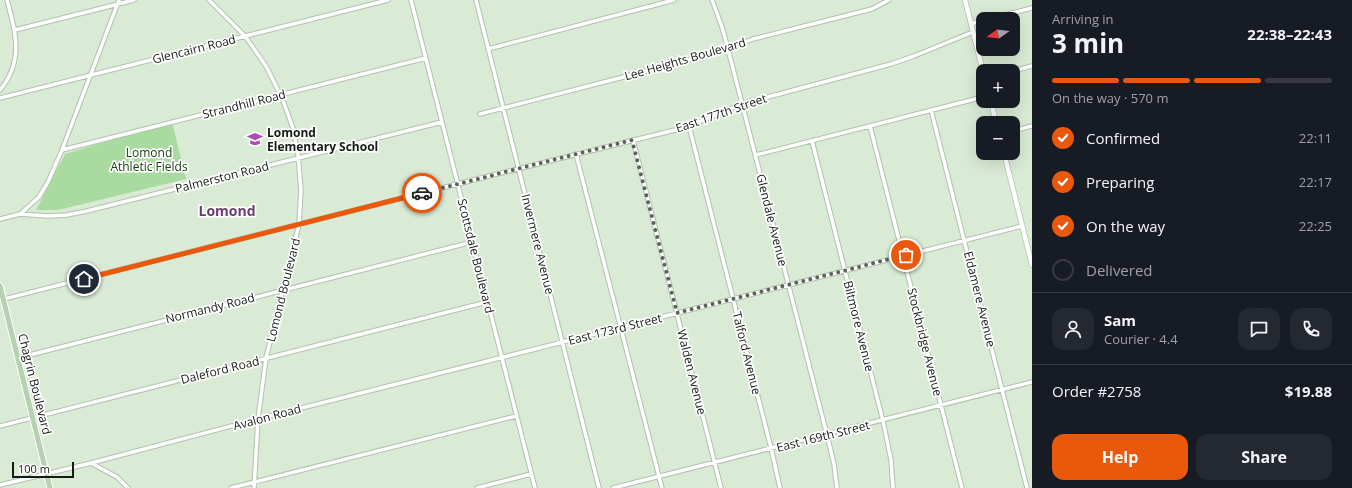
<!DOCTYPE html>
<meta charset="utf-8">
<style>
:root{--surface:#171b24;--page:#242831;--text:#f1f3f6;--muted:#9ea1a6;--line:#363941;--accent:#ea580c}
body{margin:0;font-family:"Open Sans",sans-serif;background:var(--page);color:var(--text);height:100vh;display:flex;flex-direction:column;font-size:15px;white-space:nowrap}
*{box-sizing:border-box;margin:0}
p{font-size:13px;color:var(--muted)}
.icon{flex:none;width:22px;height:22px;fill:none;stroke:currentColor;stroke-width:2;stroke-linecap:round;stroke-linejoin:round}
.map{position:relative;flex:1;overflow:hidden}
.side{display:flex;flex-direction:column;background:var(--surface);width:320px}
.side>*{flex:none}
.needle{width:26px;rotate:256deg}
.tools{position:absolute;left:976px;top:12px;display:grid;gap:8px}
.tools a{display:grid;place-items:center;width:44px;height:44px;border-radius:8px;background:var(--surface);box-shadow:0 4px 16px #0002;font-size:20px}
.scale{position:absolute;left:12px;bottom:10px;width:62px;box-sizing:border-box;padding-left:4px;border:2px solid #151b14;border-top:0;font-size:11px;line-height:14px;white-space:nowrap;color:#151b14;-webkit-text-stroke:3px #fff;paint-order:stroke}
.pin{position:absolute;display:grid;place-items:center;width:34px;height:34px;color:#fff;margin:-17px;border:2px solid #fff;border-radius:50%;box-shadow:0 1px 4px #0007}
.courier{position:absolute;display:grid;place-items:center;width:40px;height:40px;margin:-20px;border:3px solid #ea580c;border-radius:50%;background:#fff;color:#222;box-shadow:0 1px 5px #0007}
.summary em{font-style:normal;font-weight:700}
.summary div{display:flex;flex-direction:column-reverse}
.summary{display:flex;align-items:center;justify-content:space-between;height:68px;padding:0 20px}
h1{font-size:26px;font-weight:700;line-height:30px}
.bar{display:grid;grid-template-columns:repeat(4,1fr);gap:6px 4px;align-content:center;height:48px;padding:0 20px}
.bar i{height:5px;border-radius:3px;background:var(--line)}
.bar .current{background:var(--accent)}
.bar p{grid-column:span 4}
.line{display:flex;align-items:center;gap:10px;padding:0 20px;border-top:1px solid var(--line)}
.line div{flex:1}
.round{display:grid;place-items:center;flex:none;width:42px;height:42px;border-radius:12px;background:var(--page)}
ol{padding:0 20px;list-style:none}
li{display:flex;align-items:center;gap:12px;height:44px}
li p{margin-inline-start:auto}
li .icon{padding:4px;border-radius:50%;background:var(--accent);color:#fff;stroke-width:4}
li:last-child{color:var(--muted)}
li i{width:22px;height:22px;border:2px solid var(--line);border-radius:50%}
.action{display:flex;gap:8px;margin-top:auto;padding:8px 20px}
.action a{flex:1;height:46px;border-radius:12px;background:var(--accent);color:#fff;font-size:16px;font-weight:700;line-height:46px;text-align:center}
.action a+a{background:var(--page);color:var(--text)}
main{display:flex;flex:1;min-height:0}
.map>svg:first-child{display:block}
</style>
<main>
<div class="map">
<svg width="1032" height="488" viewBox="0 0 1032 488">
<rect width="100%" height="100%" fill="#d9ead5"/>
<!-- green -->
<path fill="#a9da9f" d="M172,122L186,179L58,210H36L65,154Z"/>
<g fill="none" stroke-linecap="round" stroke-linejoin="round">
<!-- minor casing -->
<g stroke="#b0c2ad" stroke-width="5.5">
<path id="minor" d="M209,0L245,36L266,66L282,98L293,128L298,155L301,190L299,224L266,358L258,419L254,488
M411,0L535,488
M476,0L599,488
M712,0L722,27L728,49L827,435L834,464L837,488
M989,19L1032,8
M971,24L983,20
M15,30L134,0
M488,49L674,0
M1013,71L1032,66
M0,90C24,61 16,33 7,0
M0,98L388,0
M931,110L1027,488
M480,114L674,64L728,49L753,39L872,9L889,0
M689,126L771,448L780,488
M870,126L962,488
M1013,131L1032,126
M633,140L721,488
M812,141L883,421L891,460L893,488
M62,150L426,58
M576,154L662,488
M756,155L983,97
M20,214L39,197L48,182L62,150L119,0
M0,219L20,214L48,216L67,215L87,211L442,122
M0,300L489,176L675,130L689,126L742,104L891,64L914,56L973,32
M18,358L472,242
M0,426L487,302
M91,463L117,477L128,488
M0,485L91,463L258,419L1022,226
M231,488L516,416
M477,488L531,474
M613,488L1032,382"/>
</g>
<!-- secondary casing -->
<g stroke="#b0c2ad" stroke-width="6">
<path id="secondary" d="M965,0L983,71
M991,101L996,123
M1004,153L1032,265"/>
</g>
<!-- primary casing -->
<g stroke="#fff" stroke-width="7">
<path id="primary" d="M0,286L50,488"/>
</g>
<!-- minor -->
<use href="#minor" stroke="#fff" stroke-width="3.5"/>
<!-- secondary -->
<use href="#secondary" stroke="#fff" stroke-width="4.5"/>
<!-- primary -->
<use href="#primary" stroke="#b5d1af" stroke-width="5"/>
</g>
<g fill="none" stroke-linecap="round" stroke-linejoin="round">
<!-- done -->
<path stroke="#5a6358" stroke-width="4" stroke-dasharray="0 7.2" d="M422,193L632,140L677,313L906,255"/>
<!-- route -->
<path stroke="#ea580c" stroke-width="5" d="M84,279L422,193"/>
</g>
<!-- icons -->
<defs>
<g id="school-bare" transform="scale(1.2)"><path d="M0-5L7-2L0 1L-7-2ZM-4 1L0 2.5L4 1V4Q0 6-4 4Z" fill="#ab4cb5" stroke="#fff" stroke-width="2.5" paint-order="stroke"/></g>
</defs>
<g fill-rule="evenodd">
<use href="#school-bare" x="255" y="139"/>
</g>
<g text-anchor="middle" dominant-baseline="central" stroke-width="3.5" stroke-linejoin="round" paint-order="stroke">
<!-- street labels -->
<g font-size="12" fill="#151b14" stroke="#fff">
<text transform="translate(194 49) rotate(-14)">Glencairn Road</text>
<text transform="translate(685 59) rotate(-16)">Lee Heights Boulevard</text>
<text transform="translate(244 104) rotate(-14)">Strandhill Road</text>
<text transform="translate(721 113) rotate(-19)">East 177th Street</text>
<text transform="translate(222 177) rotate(-14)">Palmerston Road</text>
<text transform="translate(772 220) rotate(76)">Glendale Avenue</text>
<text transform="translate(538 244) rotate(76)">Invermere Avenue</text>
<text transform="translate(476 256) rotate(76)">Scottsdale Boulevard</text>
<text transform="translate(283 290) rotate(-76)">Lomond Boulevard</text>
<text transform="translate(980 299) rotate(76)">Eldamere Avenue</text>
<text transform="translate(210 308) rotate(-14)">Normandy Road</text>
<text transform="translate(859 326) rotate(76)">Biltmore Avenue</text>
<text transform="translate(615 329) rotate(-14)">East 173rd Street</text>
<text transform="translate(925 342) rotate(76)">Stockbridge Avenue</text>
<text transform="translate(747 353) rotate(76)">Talford Avenue</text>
<text transform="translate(220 370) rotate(-14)">Daleford Road</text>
<text transform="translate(692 372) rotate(76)">Walden Avenue</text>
<text transform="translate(35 384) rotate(76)">Chagrin Boulevard</text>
<text transform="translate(267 417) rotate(-15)">Avalon Road</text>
<text transform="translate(823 436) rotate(-14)">East 169th Street</text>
</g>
<!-- poi labels -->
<g font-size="12" font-weight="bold" fill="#151b14" stroke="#fff" text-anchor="start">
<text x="267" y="132">Lomond<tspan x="267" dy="14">Elementary School</tspan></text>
</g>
<!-- park labels -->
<g font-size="12" fill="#194210" stroke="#fff">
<text x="149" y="152">Lomond<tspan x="149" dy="14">Athletic Fields</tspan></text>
</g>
<!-- quarter labels -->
<g font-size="14" font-weight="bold" fill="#6c3d71" stroke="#fff">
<text x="227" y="210">Lomond</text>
</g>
</g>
</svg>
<div class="tools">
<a><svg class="needle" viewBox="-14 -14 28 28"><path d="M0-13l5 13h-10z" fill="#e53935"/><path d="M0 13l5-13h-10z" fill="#9ea1a6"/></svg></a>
<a>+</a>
<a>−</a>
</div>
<div class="scale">100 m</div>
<div class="pin" style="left:906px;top:255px;background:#ea580c"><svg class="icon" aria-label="bag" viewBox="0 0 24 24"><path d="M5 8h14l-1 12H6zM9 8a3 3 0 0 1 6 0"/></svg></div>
<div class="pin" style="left:84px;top:279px;background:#1f2937"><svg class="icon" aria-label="home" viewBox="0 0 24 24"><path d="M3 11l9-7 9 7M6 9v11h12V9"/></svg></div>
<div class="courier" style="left:422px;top:193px"><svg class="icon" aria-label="car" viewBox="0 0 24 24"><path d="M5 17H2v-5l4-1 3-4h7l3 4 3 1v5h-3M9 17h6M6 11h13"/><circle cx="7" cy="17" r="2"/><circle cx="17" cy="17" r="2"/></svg></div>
</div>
<section class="side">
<div class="summary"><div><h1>3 min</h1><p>Arriving in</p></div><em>22:38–22:43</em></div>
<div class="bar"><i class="current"></i><i class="current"></i><i class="current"></i><i></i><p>On the way · 570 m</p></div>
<ol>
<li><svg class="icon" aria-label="check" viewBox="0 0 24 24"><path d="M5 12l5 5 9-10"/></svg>Confirmed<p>22:11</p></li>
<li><svg class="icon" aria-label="check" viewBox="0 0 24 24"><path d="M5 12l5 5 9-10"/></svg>Preparing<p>22:17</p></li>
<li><svg class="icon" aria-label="check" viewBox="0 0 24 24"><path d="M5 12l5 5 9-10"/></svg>On the way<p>22:25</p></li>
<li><i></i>Delivered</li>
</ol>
<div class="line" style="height:72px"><a class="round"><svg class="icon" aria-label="person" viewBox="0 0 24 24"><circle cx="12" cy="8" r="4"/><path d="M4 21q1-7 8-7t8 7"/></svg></a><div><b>Sam</b><p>Courier · 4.4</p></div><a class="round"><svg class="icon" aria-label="chat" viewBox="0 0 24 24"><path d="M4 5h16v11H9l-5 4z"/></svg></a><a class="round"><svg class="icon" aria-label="phone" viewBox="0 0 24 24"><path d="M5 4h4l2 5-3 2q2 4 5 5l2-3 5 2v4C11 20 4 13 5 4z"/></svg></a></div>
<div class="line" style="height:52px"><div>Order #2758</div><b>$19.88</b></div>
<div class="action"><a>Help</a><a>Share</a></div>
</section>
</main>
